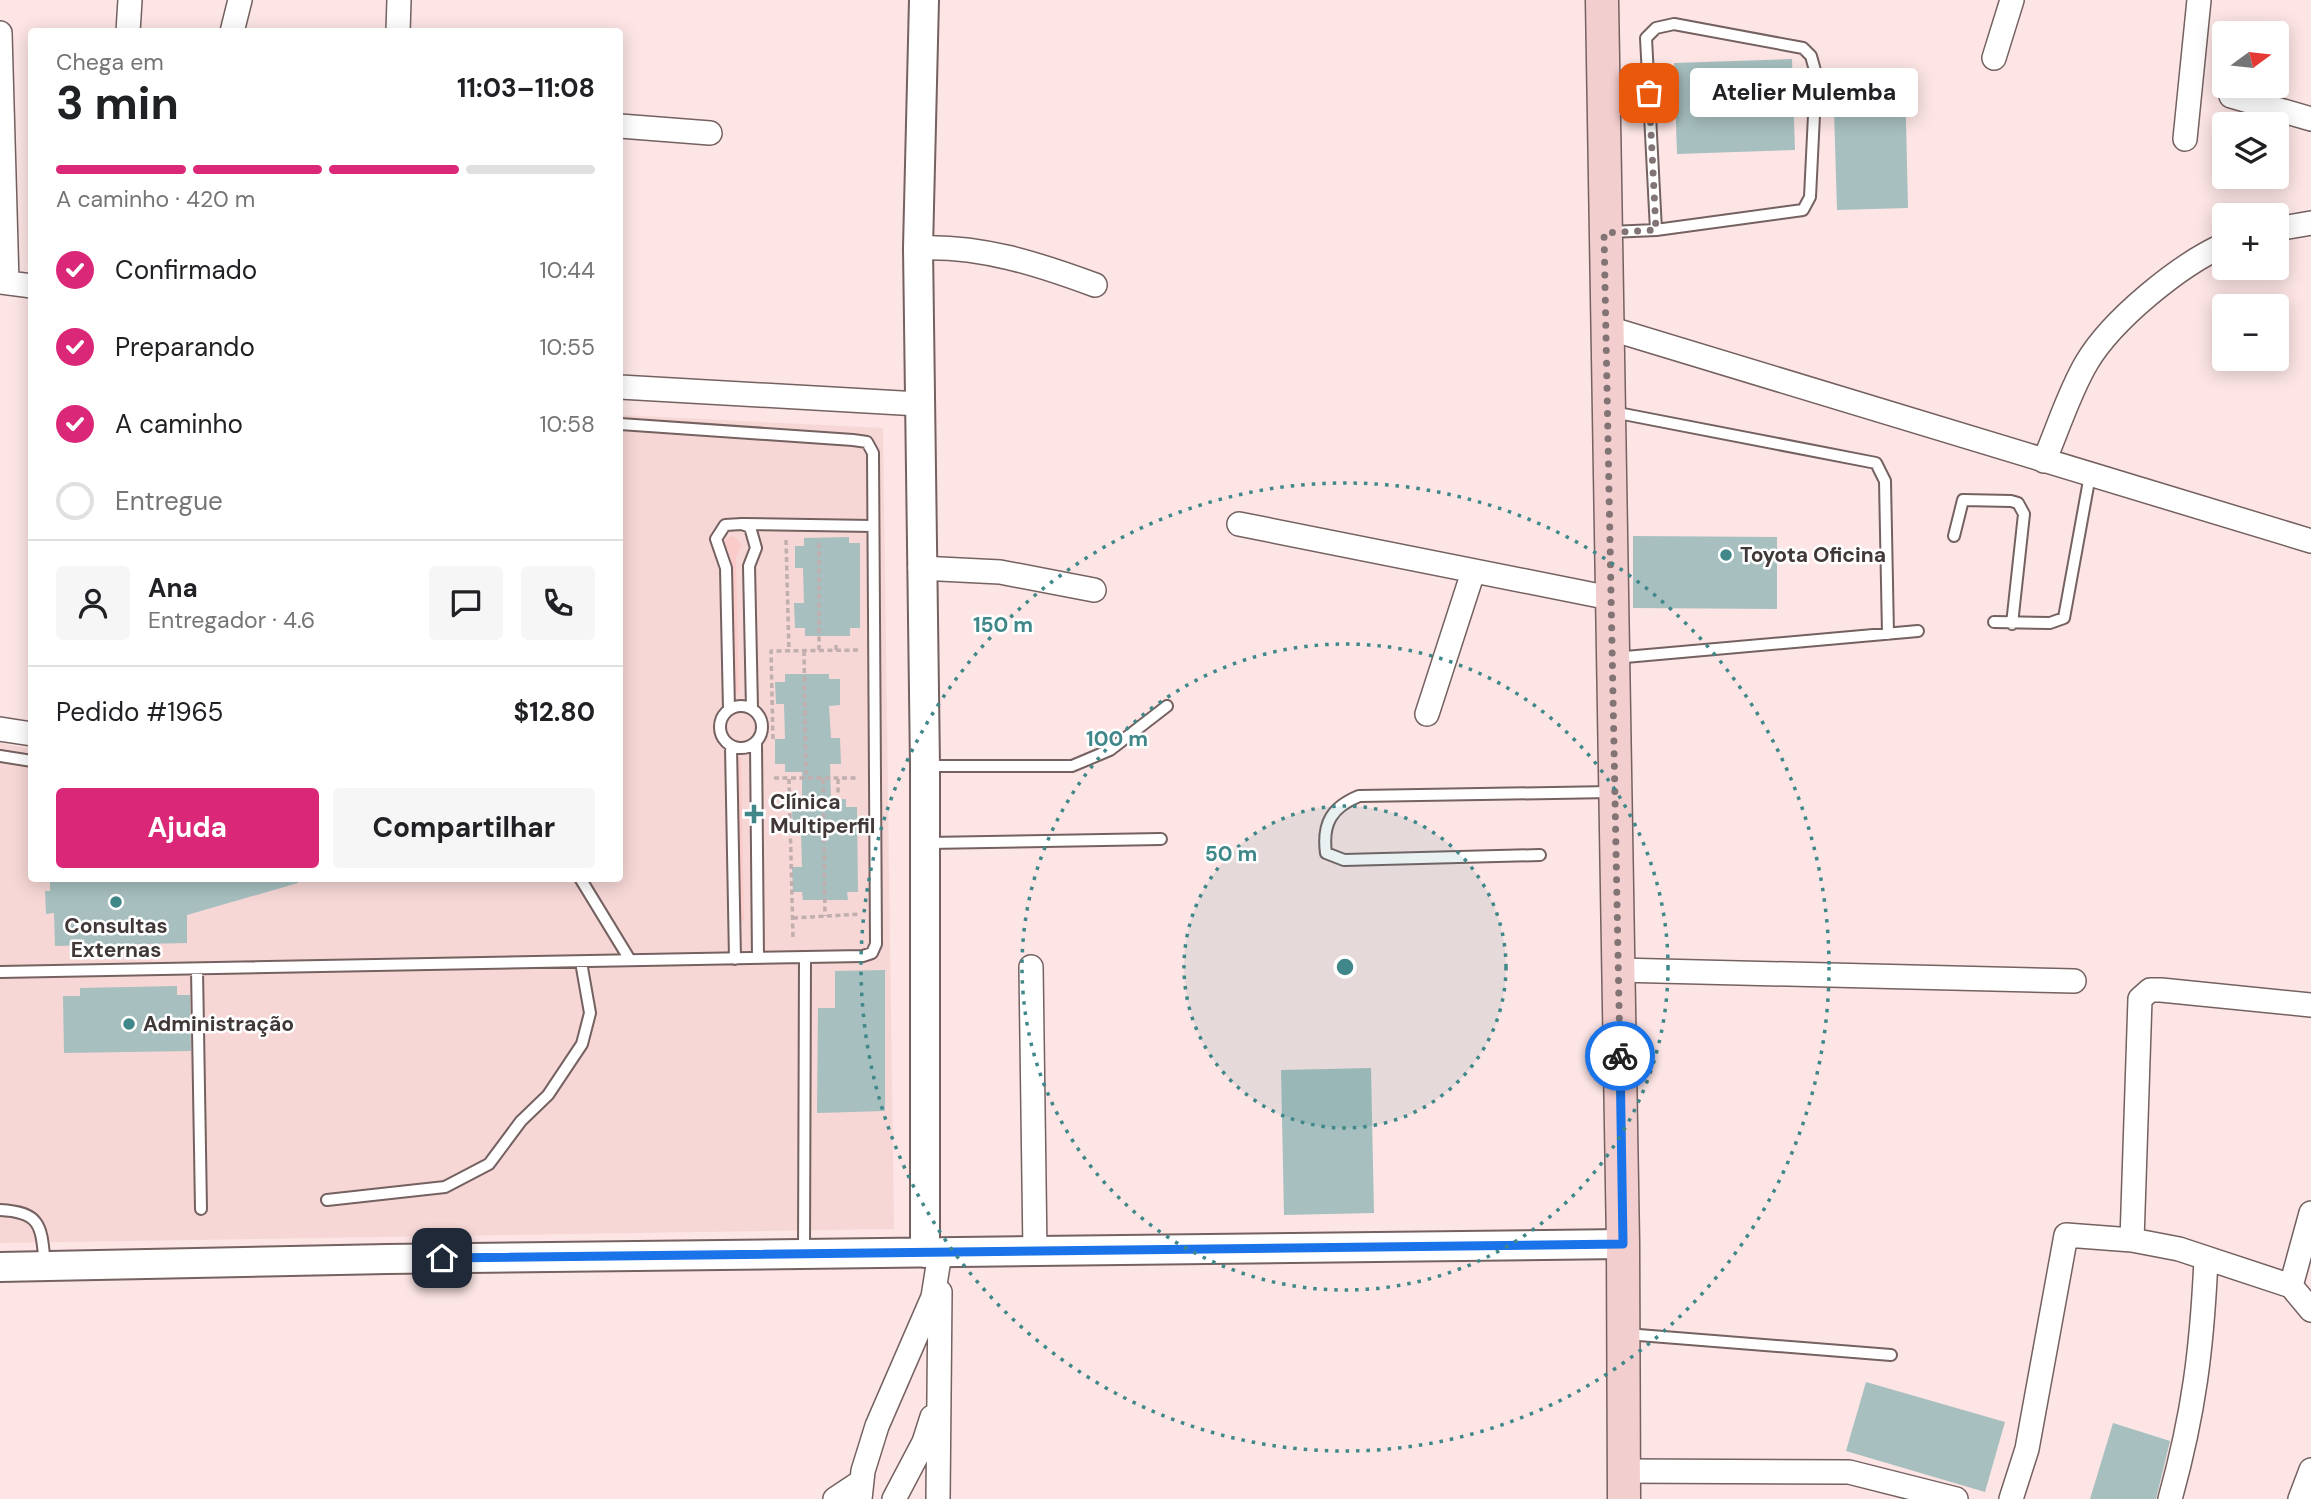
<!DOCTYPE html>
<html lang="pt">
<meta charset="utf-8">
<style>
:root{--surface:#fff;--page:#f6f6f6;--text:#202124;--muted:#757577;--line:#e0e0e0;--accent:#db2777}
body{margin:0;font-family:"DM Sans",sans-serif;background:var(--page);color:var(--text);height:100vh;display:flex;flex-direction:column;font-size:26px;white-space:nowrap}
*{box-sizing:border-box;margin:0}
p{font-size:23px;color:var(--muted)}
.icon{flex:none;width:38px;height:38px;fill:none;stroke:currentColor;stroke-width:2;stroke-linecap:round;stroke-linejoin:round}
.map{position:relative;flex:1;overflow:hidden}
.details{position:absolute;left:28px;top:28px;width:595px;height:854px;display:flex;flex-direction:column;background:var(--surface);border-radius:7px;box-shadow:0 4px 18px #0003}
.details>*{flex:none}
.needle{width:46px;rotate:75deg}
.tools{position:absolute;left:2212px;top:21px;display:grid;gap:14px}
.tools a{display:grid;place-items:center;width:77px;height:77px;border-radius:7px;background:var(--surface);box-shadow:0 4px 18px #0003;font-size:35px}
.pin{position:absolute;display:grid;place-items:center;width:60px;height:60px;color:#fff;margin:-30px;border-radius:14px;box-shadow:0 4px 10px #0006}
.courier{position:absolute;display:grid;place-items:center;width:70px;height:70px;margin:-35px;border:5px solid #1a73e8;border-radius:50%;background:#fff;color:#222;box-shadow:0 2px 9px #0007}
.bubble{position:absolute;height:49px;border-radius:7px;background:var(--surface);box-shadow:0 4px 18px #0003;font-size:23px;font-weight:700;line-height:49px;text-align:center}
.headline em{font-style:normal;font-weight:700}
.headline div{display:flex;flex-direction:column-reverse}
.headline{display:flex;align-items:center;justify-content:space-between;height:119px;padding:0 28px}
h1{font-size:46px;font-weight:700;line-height:52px}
.bar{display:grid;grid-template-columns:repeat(4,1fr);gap:10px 7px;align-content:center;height:84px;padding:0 28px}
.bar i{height:9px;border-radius:5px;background:var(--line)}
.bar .current{background:var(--accent)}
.bar p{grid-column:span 4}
.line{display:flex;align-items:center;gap:18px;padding:0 28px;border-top:2px solid var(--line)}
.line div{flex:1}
.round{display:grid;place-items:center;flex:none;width:74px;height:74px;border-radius:7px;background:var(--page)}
ol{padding:0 28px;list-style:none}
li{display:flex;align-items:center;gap:21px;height:77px}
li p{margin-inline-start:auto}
li .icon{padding:7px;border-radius:50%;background:var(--accent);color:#fff;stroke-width:4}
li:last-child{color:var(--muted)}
li i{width:38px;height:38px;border:4px solid var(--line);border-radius:50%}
.cta{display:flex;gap:14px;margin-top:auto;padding:14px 28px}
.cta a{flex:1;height:80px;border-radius:7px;background:var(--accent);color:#fff;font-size:28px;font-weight:700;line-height:80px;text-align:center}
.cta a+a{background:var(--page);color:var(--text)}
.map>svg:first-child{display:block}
</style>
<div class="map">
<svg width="2311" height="1499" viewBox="0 0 2311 1499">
<rect width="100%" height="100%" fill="#fce5e4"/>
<!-- built -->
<path fill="#f6d7d5" d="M620,415L883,428L894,1229L0,1243V743L31,749L32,878H620Z"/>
<!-- green -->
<path fill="#facbc8" d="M733,535L741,544L736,558L739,693H734L731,558L724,541Z
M736,758H741L744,921H739Z"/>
<!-- building -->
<path fill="#a7bfbf" d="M1792,59L1795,150L1677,154L1674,63Z
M1905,77L1908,208L1837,210L1833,78Z
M1633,536L1777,537V609L1633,608Z
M849,537V543H860V628H850V636H805V628H795L794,603H804L803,568H795V546H804V538Z
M785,674H829V679H840V705L829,706L831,738H840L841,764H830L831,800L846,799V807H857L858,892H847L848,900H803L802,892H793L792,867H802L801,832H793L792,810H802V772H785V764H775V739H785L784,704H776L775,682H785Z
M50,878H297L298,883L187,915V943L55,946L54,913L46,914L45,891H50Z
M885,970V1111L817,1113L818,1008H835V971Z
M177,986V995H190L191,1051L64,1053L63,996H80V988Z
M1371,1068L1374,1213L1284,1215L1281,1070Z
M1866,1382L2005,1422L1985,1492L1846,1451Z
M2113,1423L2170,1441L2156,1499H2090Z"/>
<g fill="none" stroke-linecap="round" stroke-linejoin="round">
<!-- service casing -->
<g stroke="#746160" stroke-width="14">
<path id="service" d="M1610,232L1656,230L1803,210L1810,197L1816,74L1811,56L1803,48L1674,24L1656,28L1646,38L1656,230
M1613,412L1876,463L1885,481L1888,634
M743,524L873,526
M1954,536L1963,500L2011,501L2018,503L2024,514L2012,624
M1994,622L2050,623L2064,618L2090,475
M1614,658L1918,631
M720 727a21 21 0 1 1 42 0a21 21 0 1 1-42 0Z
M729,710L726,568L716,539L725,525L742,524L750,527L756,548L749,566L752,709
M756,743L758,958
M731,746L735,959
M0,756L32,761
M928,766H1072L1110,750L1167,706
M928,843L1161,839
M1540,855L1344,860L1326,853C1322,823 1332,807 1359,796L1612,792
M580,878L630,960
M197,969L201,1209
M0,972L863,956L872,953L876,944L873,453L867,442L853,440L620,424
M327,1200L445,1187L489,1164L521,1121L548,1095L582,1044L590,1013L581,962
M0,1210C43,1212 41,1228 45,1265
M804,1252L805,957
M1626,1334L1891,1355"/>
</g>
<!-- minor casing -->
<g stroke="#746160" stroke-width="26">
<path id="minor" d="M128,32L130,0
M232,32L240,0
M398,32L399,0
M0,33L7,282
M1994,58L2012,0
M2231,96L2311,119
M620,126L710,133
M2185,139L2199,0
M2277,229L2311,223
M918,248C980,245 1038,264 1095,285
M0,282L32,286
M1605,327L2311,541
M620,387L919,404
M2044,461C2058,429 2069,392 2087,362C2112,320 2179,265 2224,245
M1239,524L1610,598
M920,568L1000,572L1094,590
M1427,714L1473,572
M0,729L32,734
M1031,967L1035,1252
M1618,970L2074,981
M2132,1240L2140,999L2150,990H2161L2311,1005
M2291,1286L2311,1213
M1623,1471L1849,1472L1956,1499
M835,1499L862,1481
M860,1499L863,1471L877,1426L933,1297L940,1253
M894,1499L924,1442L932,1417
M938,1499L940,1292
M2011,1499L2027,1449L2066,1235L2132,1240L2179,1249L2291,1286L2311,1310
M2170,1499C2194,1413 2202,1348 2206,1259
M2300,1499L2311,1470"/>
</g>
<!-- tertiary casing -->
<g stroke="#746160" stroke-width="32">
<path id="tertiary" d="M924,0L918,248L925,766V1253
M0,1267L387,1259L1623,1244"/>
</g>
<!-- secondary casing -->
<g stroke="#746160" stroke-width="35">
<path id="secondary" d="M1602,0L1623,1244L1624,1499"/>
</g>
<!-- path -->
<path stroke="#c1aeae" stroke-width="3.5" stroke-dasharray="5 3.5" stroke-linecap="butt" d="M786,540L789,651
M819,650V539
M836,650V642
M804,651L806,779
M773,739L771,651L861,650
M774,778H859
M789,779L793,937
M823,779L825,916
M838,779V795
M793,918L861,914"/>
<!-- service -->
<use href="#service" stroke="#fff" stroke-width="10"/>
<!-- minor -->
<use href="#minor" stroke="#fff" stroke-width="23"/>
<!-- tertiary -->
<use href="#tertiary" stroke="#fff" stroke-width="28"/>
<!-- secondary -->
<use href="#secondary" stroke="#f3cecf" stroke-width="32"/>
</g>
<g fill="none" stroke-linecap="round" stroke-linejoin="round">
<!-- done -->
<path stroke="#827474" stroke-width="7" stroke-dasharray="0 12.6" d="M1620,1056L1604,233L1656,230L1649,93"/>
<!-- route -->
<path stroke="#1a73e8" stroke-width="9" d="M442,1258L1623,1244L1620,1056"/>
</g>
<!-- distance rings -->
<circle cx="1345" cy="967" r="161" fill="#3f8789" fill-opacity=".12"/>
<g fill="none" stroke="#3f8789" stroke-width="3.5" stroke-dasharray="3.5 7">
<circle cx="1345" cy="967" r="161"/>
<circle cx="1345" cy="967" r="323"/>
<circle cx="1345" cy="967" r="484"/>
</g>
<!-- markers -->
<g fill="#3f8789" stroke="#fff" stroke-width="2.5">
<circle cx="1726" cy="555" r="7"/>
<path d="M750.5 803.5h7v7h7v7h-7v7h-7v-7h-7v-7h7z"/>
<circle cx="116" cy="902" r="7"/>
<circle cx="129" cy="1024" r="7"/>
</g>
<g text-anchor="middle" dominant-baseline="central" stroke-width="5" stroke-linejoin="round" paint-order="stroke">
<!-- poi labels -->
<g font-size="21" font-weight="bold" fill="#403737" stroke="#fff" text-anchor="start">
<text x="1740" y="555">Toyota Oficina</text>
<text x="770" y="802">Clínica<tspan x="770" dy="24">Multiperfil</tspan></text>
<text x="116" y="926" text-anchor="middle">Consultas<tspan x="116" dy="24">Externas</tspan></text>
<text x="143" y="1024">Administração</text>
</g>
</g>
<circle cx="1345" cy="967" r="10" fill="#3f8789" stroke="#fff" stroke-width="3.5"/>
<g font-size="21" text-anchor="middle" font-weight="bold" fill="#3f8789" stroke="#fff" stroke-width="5" stroke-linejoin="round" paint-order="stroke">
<text x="1003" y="632">150 m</text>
<text x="1117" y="746">100 m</text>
<text x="1231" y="861">50 m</text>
</g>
</svg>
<div class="tools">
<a><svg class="needle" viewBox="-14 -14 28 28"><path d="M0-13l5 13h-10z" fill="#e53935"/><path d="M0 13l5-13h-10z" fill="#757577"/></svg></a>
<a><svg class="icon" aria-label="layers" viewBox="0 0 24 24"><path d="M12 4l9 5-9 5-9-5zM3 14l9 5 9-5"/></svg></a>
<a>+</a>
<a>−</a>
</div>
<div class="pin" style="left:1649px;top:93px;background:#ea580c"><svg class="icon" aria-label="bag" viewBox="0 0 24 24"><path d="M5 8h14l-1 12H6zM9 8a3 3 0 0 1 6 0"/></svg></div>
<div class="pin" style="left:442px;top:1258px;background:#1f2937"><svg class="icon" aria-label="home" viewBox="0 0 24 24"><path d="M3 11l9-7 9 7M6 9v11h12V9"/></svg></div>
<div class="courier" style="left:1620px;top:1056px"><svg class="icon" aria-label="bike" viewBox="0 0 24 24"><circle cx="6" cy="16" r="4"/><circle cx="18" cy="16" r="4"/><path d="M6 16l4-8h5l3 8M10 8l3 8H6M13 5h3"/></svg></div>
<div class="bubble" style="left:1690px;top:68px;width:228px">Atelier Mulemba</div>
<section class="details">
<div class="headline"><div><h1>3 min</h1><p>Chega em</p></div><em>11:03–11:08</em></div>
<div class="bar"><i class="current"></i><i class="current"></i><i class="current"></i><i></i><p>A caminho · 420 m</p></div>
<ol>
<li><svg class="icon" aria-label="check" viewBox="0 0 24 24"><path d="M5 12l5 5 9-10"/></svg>Confirmado<p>10:44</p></li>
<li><svg class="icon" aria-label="check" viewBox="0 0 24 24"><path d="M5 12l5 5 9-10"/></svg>Preparando<p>10:55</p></li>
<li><svg class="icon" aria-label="check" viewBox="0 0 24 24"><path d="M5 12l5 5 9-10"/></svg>A caminho<p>10:58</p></li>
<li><i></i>Entregue</li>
</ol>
<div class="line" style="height:126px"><a class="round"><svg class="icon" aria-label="person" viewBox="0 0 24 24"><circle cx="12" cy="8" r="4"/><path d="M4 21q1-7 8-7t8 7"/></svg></a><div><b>Ana</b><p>Entregador · 4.6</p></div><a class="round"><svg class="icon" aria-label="chat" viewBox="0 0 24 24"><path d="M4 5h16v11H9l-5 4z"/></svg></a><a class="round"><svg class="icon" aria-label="phone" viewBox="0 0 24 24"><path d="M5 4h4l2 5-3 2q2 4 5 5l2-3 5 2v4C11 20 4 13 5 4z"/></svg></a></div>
<div class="line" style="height:91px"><div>Pedido #1965</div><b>$12.80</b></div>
<div class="cta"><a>Ajuda</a><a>Compartilhar</a></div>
</section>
</div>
